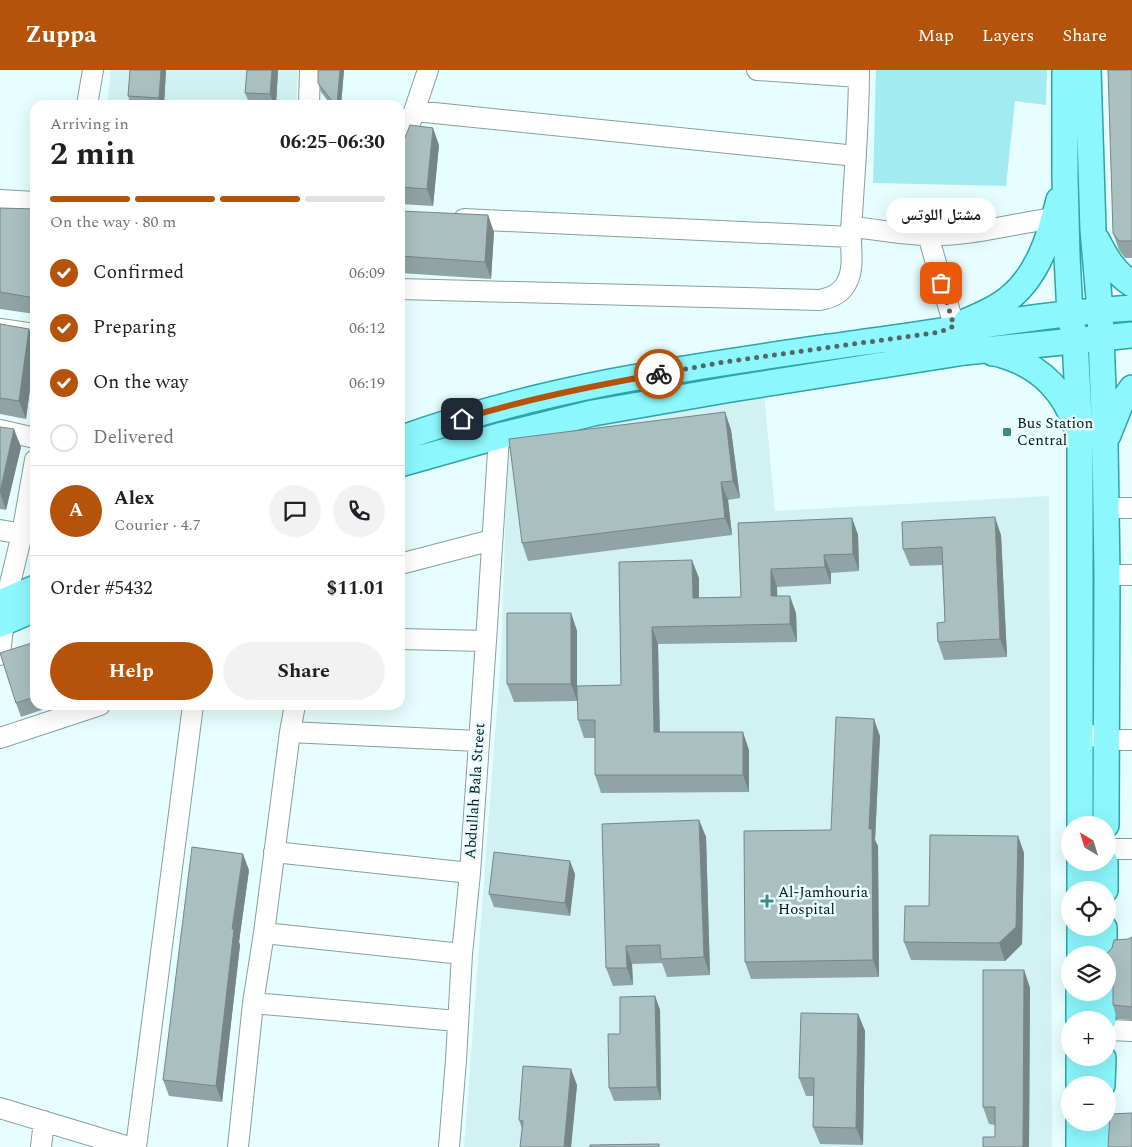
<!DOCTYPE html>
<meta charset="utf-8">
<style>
:root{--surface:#fff;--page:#f2f2f2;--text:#202124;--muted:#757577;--line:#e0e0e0;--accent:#b45309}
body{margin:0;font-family:Spectral,"Noto Naskh Arabic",serif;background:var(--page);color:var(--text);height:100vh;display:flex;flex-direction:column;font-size:19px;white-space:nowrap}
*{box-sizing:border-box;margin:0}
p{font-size:16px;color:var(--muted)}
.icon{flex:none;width:28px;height:28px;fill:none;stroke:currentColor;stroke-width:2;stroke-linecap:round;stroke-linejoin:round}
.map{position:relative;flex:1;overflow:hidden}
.sheet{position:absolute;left:30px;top:30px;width:375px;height:610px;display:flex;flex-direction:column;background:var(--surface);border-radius:15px;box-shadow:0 5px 20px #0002}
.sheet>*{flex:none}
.needle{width:32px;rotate:322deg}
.controls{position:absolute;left:1061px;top:746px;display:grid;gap:10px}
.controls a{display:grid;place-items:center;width:55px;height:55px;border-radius:50%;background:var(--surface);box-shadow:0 5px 20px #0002;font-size:25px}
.pin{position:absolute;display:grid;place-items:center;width:42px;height:42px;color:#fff;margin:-21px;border-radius:10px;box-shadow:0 2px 8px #0006}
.courier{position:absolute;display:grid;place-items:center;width:50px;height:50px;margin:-25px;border:4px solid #b45309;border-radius:50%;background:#fff;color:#222;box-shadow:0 1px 6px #0007}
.bubble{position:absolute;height:35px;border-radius:18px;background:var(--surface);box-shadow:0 5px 20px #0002;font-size:16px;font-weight:700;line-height:35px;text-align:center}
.overview em{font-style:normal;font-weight:700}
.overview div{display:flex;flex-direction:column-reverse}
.overview{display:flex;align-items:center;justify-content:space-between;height:85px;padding:0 20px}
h1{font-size:32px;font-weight:700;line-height:38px}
.bar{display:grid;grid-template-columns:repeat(4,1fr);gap:8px 5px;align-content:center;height:60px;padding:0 20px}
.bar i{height:6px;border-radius:4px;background:var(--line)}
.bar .current{background:var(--accent)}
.bar p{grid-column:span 4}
.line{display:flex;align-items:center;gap:12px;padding:0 20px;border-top:1px solid var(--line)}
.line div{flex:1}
.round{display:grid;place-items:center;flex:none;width:52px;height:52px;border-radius:26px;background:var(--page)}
ol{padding:0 20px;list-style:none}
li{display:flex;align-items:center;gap:15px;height:55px}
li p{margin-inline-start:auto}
li .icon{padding:5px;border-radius:50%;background:var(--accent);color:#fff;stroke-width:4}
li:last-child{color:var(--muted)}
li i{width:28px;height:28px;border:2px solid var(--line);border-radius:50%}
.action{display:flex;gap:10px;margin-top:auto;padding:10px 20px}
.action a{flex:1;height:58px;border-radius:30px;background:var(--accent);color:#fff;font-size:20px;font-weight:700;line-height:58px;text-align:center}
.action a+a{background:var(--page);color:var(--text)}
header{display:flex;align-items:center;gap:30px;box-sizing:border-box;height:70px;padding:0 25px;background:var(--accent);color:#fff}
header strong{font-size:24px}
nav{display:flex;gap:28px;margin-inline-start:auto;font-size:18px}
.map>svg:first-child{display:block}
</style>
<header>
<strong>Zuppa</strong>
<nav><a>Map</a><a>Layers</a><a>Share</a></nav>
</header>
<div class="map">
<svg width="1132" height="1077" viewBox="0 0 1132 1077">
<rect width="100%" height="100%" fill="#e6feff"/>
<!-- built -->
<path fill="#d1f1f3" d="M111,0H298L296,35H107Z
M764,323L775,441L1049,426L1052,1077H464L501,586L508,373L589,353Z"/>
<!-- green -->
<path fill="#a2ebf0" d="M876,0H1047L1046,35L1015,31L1006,116L873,113Z"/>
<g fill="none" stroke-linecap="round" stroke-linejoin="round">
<!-- minor casing -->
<g stroke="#899e9f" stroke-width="22">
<path id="minor" d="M757,0L859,7
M87,35L93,0
M309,35L310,0
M415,41L856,86
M400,83L428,0
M0,130L35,132
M464,149L851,167
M851,157C876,159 903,165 928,165C971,166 1012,154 1054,148
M928,165L954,256
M400,219L820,230C831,228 842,223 847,212C855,197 850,178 851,162C854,108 859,54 859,0
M0,259L35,264
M0,360L35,368
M1106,438H1132
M0,460L22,464
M400,494L492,470
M1107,505H1132
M400,569L486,571
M0,585L6,530L22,464L35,390
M290,662L295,635
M1081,662L1106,670H1132
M0,668L100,635
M1108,779H1132
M274,782L470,803
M264,863L462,884
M253,933L457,951
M1108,960L1132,961
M0,1038L129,1077
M41,1077L44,1051
M136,1077L193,635
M238,1077L253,933L264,863L290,662L478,671
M449,1077L456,990L462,884L470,803L486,571L499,366"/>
</g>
<!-- major casing -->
<g stroke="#2da4aa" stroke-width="28">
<path id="major" d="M1065,0V106L1067,186L1070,244L1075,270L1080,367V755
M1088,0L1093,160L1100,240L1105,372L1107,505L1106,755
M1097,170C1106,188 1115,203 1132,214
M967,251C981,245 996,239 1008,229C1038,206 1050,166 1059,130
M993,283C999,283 1005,286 1011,288C1042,299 1065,323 1075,354
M1108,365L1120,335L1132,318
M400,369C547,315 704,295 858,273C949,261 1040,244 1132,238
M400,394L499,366L593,343L731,319L965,282L1132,265
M0,533L35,518
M0,554L35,539
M1080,820V792
M1105,820V792
M1080,885V858
M1104,885V858
M1079,950V922
M1103,950L1104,922
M1079,1015V988
M1102,1015L1103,988
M1079,1077V1052
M1101,1077L1102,1052"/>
</g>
<!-- minor -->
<use href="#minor" stroke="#fff" stroke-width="20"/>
<!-- major -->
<use href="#major" stroke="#8cf7fd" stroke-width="25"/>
</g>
<!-- wall -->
<path fill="#91a4a5" d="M130,0H166L164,35H131L128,26Z
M247,0H278L276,35H250L245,23Z
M344,0L341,35H331L321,22L318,13Z
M1132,0V188H1125L1119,180L1113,163Z
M439,75L433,136L400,134V76Z
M0,138L35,139V244L0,239Z
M400,141L494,162L491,209L400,203Z
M0,254L29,259L35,275V281L26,349L0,344Z
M725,342L731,360L740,428L728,430L732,465L528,491L522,473Z
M0,357L21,377L6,440L0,439Z
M35,446V477L31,466Z
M852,448L858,465L859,501L831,503V514L777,517V526L796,543L797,572L658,574L660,662L749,680V722L601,723L595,705V668H584L578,650L621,615L619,492L699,508V528L741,527L738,453Z
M1001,465L1007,587L944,590L938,572L945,552L942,495L910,496L903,479Z
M571,543L577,561V631L514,632L507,614Z
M35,572V635H56L21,647L16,633Z
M880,666L875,770L878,776L879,907L751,909L745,892L831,760Z
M699,750L706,767L710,905L667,907L662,893L632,894L633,915L613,916L606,898Z
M1018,766L1024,783L1022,874L1005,891L911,890L904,872L929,836Z
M249,800L239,872L240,875L222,1032L169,1026L163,1010Z
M575,804L570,846L494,837L489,824Z
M1132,867V950L1117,949L1113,935V912L1111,909L1108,901V885Z
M1024,900L1030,918L1029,1077H983L995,1067V1055L989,1054L983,1037Z
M655,926L660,940L661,1030L614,1031L609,1018L620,964Z
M858,944L865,961L863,1075L820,1074L813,1057L814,1026H806L799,1008Z
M577,1015L571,1077H520L522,1059L519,1050Z"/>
<!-- shaded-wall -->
<path fill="#768686" d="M161,0H166L164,35H161L159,28Z
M272,0H278L276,35H274L270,24Z
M340,0H344L341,35H337Z
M433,58L439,75L433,136L427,119Z
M488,145L494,162L491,209L485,192Z
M29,259L35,275V281L26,349L19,331Z
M725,342L731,360L740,428L733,411Z
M14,359L21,377L6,440L0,422Z
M721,412L728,430L732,465L725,448Z
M995,447L1001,465L1007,587L1000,569Z
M852,448L858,465L859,501L853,484Z
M824,485L831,503V514L825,497Z
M692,490L699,508V546L693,528Z
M771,499L777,517L778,544L771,526Z
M790,526L796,543L797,572L790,554Z
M571,543L577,561V631L571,614Z
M652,557L658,574L660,680L654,662Z
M874,649L880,666L875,770L878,776L879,907L873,890L869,759Z
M743,662L749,680V722L743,705Z
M699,750L706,767L710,905L704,887Z
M1018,766L1024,783L1022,874L1005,891L999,873Z
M243,784L249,800L239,872L240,875L222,1032L216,1016L232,859Z
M570,791L575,804L570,846L565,833Z
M626,876L632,894L633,915L627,898Z
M1024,900L1030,918L1029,1077H1023Z
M655,926L660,940L661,1030L657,1017Z
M858,944L865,961L863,1075L856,1058Z
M571,999L577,1015L571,1077H564Z"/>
<!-- building -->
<path fill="#a9bfc0" stroke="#768686" d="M130,0H161L159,28L128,26Z
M247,0H272L270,24L245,23Z
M318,0H340L337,35H335L318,13Z
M1108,0H1132V171H1119L1113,163Z
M311,33L328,35H311Z
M410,55L433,58L427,119L400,117V76L402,75Z
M0,138L35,139V228L0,222Z
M400,141L488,145L485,192L400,186Z
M0,254L29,259L19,331L0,328Z
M725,342L733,411L721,412L725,448L522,473L509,369Z
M0,357L14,359L0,422Z
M35,446V467L31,466Z
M995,447L1000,569L938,572L937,553L945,552L942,477L903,479L902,452Z
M852,448L853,484L824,485L825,497L771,499V526H790V554L652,557L654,662H743V705H595V650H578L577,616L621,615L619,492L692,490L693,528L741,527L738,453Z
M507,543H571V614H507Z
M35,572V627L16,633L0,583Z
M836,647L874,649L869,759H872L873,890L745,892L744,761L831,760Z
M699,750L704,887L661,889L660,875L626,876L627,898H606L602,754Z
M930,765L1018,766L1016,857L999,873L904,872L905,836H929Z
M192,777L243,784L232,859H234L216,1016L163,1010Z
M494,782L570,791L565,833L489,824Z
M1132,867V937L1113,935V909L1112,901L1108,898V885H1106V884L1112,878L1114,870L1128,869Z
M983,900H1024L1023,1077H983V1067H995V1037H983Z
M655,926L657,1017L609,1018L608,964H620V927Z
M801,943L858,944L856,1058L813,1057L814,1008H799Z
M523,996L571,999L564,1077H520L523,1051L519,1050Z
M1132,1043V1077H1108L1110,1044Z
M659,1074V1077H590V1075Z"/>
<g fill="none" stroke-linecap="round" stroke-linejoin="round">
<!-- done -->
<path stroke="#586566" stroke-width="5" stroke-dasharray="0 9" d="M659,304L724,292L940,262L954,256L941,213"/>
<!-- route -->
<path stroke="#b45309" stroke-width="6" d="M462,349C526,329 593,316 659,304"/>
</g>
<!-- markers -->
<g fill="#40888d" stroke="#e6feff" stroke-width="2">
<rect x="1002" y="357" width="10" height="10" rx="2.5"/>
<path d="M764.5 823.5h5v5h5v5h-5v5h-5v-5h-5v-5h5z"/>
</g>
<g text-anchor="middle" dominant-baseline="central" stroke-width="5" stroke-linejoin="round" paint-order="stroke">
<!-- poi labels -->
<g font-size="15" fill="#0b1313" stroke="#e6feff" text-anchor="start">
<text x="1017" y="353">Bus Station<tspan x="1017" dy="17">Central</tspan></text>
<text x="778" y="822">Al-Jamhouria<tspan x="778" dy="17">Hospital</tspan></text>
</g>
<!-- street labels -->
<g font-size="15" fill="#0b1313" stroke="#e6feff">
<text transform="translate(475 721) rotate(-86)">Abdullah Bala Street</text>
</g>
</g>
</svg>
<div class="controls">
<a><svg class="needle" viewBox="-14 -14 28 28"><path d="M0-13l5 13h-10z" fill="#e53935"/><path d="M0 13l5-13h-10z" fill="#757577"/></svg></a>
<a><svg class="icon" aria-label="locate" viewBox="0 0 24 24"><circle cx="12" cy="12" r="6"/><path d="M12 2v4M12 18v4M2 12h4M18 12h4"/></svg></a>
<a><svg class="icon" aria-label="layers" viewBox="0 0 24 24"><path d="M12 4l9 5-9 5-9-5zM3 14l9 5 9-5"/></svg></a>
<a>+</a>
<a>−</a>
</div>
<div class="pin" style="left:941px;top:213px;background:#ea580c"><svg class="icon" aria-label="bag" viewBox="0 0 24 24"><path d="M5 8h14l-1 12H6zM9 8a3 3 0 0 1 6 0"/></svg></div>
<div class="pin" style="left:462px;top:349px;background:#1f2937"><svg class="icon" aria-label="home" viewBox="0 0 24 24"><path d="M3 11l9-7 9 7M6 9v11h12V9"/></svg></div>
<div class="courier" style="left:659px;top:304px"><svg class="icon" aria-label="bike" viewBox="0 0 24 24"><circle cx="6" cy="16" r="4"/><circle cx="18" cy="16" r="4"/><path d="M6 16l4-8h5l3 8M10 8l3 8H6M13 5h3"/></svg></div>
<div class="bubble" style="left:886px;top:128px;width:110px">مشتل اللوتس</div>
<section class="sheet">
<div class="overview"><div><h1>2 min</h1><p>Arriving in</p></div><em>06:25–06:30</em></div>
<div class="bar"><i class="current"></i><i class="current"></i><i class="current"></i><i></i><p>On the way · 80 m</p></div>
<ol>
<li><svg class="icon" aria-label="check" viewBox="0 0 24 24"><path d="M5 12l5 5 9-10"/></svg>Confirmed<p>06:09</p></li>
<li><svg class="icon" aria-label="check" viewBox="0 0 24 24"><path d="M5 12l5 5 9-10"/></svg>Preparing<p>06:12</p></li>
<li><svg class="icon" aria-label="check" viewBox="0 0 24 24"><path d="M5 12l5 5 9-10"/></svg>On the way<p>06:19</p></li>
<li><i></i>Delivered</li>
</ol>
<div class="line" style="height:90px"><b class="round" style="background:var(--accent);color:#fff">A</b><div><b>Alex</b><p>Courier · 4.7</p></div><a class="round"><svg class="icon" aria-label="chat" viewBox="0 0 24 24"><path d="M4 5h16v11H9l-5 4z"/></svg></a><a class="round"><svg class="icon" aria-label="phone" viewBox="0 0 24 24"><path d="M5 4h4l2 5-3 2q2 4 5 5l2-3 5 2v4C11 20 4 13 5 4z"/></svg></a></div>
<div class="line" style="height:65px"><div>Order #5432</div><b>$11.01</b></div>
<div class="action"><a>Help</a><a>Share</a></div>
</section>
</div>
